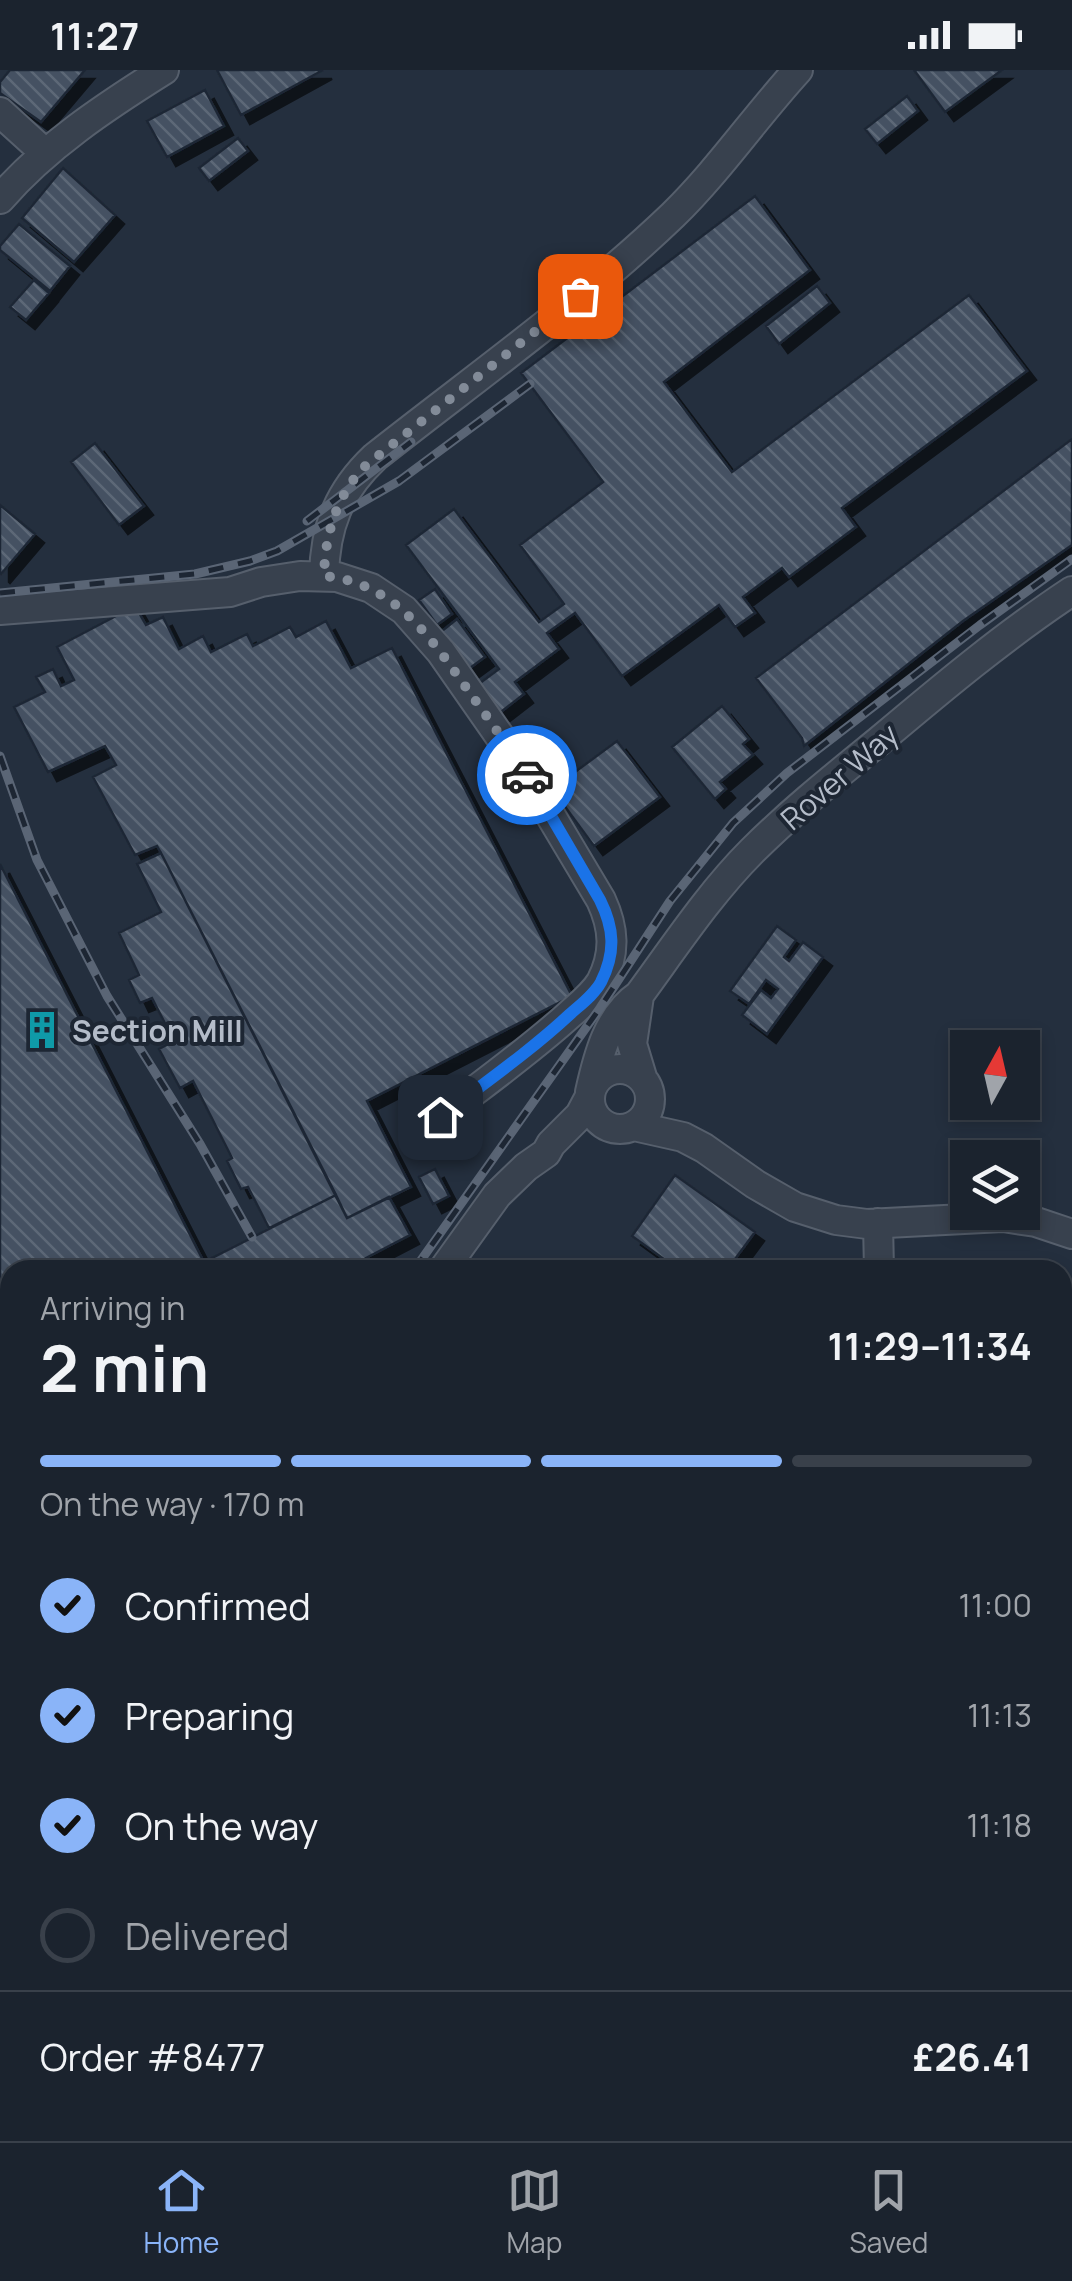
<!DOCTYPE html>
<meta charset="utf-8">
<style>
:root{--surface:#1b232e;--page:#282f3a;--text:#f1f3f6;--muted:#a0a4aa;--line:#39404a;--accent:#8ab4f8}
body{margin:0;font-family:Manrope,sans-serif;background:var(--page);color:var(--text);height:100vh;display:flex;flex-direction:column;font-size:38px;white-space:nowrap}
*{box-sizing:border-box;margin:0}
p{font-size:32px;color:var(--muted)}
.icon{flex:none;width:55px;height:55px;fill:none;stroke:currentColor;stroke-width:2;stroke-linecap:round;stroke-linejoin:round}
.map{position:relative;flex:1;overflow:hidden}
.details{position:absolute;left:0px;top:1190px;width:1072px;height:882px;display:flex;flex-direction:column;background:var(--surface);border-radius:30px 30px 0 0;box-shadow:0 5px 15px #0003,0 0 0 2px var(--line)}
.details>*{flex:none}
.needle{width:65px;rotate:8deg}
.fabs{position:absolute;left:950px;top:960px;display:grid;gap:20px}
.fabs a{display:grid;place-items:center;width:90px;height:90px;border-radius:0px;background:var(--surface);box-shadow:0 5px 15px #0003,0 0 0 2px var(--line);font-size:50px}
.pin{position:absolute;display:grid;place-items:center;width:85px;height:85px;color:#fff;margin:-42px;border-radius:20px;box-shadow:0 5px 15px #0006}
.courier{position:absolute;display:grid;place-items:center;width:100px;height:100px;margin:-50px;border:8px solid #1a73e8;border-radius:50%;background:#fff;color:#222;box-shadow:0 2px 12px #0007}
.headline em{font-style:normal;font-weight:700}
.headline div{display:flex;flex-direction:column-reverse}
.headline{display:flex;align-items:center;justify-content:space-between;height:170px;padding:0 40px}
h1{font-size:65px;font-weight:700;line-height:75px}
.bar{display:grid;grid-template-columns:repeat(4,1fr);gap:15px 10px;align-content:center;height:120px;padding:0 40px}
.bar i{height:12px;border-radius:8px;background:var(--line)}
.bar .active{background:var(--accent)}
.bar p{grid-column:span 4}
.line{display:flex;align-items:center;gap:25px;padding:0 40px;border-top:2px solid var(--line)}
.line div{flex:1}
ol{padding:0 40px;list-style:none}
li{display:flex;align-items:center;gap:30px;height:110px}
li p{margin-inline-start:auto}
li .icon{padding:10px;border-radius:50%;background:var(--accent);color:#111;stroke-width:4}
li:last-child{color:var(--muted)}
li i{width:55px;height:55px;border:5px solid var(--line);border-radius:50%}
.status{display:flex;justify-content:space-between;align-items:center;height:70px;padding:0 50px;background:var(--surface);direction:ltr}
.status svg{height:28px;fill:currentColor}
.dock{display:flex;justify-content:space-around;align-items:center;height:140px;border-top:2px solid var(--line);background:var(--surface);font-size:28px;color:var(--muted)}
.dock a{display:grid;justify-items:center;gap:5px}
.dock .active{color:var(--accent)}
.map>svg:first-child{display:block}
</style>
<div class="status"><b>11:27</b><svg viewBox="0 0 49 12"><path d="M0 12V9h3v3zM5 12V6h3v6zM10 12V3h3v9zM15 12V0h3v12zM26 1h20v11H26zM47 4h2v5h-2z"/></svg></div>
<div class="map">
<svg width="1072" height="2071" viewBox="0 0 1072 2071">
<defs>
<pattern id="water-ripples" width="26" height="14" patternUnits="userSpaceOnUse" patternTransform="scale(2.5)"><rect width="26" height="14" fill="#394c67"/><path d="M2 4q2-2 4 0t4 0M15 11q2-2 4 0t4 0" fill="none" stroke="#53647b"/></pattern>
<pattern id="building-back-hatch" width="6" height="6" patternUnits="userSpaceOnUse" patternTransform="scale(2.5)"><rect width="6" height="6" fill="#455162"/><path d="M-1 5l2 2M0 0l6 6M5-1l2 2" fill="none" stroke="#5d6877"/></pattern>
<filter id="shadow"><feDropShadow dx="9" dy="9" stdDeviation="0" flood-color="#0009"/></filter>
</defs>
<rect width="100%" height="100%" fill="#242f3e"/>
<!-- water -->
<path fill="url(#water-ripples)" d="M1062,1446L1072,1452V1602L1070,1604L1062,1599Z
M1063,2008L1072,2015V2071H974L980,2063L1062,2062Z"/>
<!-- building -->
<path fill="url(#building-back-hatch)" stroke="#1f2835" stroke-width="2.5" filter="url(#shadow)" d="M10,0H85L41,52L0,23V12Z
M217,0H323L241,45Z
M914,0H1002L945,42Z
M205,20L224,56L167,87L147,51Z
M907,26L918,41L877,74L865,59Z
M238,68L248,81L209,111L199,98Z
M63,98L115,145L74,192L22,148Z
M755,126L810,200L664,312L732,402L969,225L1027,301L842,438L856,457L789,507L782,498L743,527L755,543L735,557L719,535L622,606L575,543L547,563L559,579L515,612L524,624L497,645L476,616L499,599L406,475L454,439L539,552L564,534L520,475L603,412L521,303Z
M19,154L70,196L50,221L0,180V176Z
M34,210L49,223L26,250L10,237Z
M817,216L830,233L779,274L766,256Z
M1072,369V475L963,551L804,676L802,668L756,608Z
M95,373L144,436L119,455L71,392Z
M0,435L35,464L1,504L0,503Z
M435,519L452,544L437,555L419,530Z
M135,536L146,555L163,547L179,579L203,566L211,582L247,564L253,576L290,557L296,567L326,551L351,598L392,578L572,926L367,1031L411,1117L347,1148L161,783L157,776L135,785L93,707L116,695L105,676L48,702L14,637L45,622L36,607L53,599L61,616L74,610L57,577Z
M457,549L485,587L470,598L442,561Z
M722,636L749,669L743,674L753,685L720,712L726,719L715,729L672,677Z
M617,671L660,727L594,776L552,719Z
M161,783L336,1125L269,1158L248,1117L241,1119L227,1091L232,1088L193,1011L180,1018L159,979L174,971L152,928L140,933L129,910L139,905L119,863L161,842L137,794Z
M0,794L204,1192L336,1125L347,1148L389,1127L410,1165L366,1188L369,1195L359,1200H10V1406L0,1411Z
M777,856L796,870L784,887L789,891L803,872L823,887L767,964L742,945L761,920L771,928L778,919L766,910L749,934L730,921Z
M435,1099L449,1126L433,1134L419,1107Z
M675,1105L755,1162L727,1200H679L632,1166Z
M61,2062H96L107,2071H62L64,2068L60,2064Z
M155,2062H177L182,2066L184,2062H216L210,2071H149Z
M744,2062H816L810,2071H738Z"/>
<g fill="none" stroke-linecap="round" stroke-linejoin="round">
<!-- minor casing -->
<g stroke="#565f6c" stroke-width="32">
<path id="minor" d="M0,42L45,83
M0,129C46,76 105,37 164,0
M324,506C325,456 339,421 375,387C475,308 581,233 673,145C719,100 755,47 798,0
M0,540L230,522L261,512L300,506L337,507L371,518L404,540L441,582L524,701L601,830C614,858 616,883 601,912C593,925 580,935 569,945C528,982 483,1014 440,1047
M639,926L632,974L642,1007
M590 1029a30 30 0 1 1 60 0a30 30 0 1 1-60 0Z
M590,1022C598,986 608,946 639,925C675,876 710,823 752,781C792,741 836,706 879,671C942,618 1004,566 1072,521
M634,1056L683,1067L704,1078L755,1114L795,1137L836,1150L867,1154L1003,1147L1036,1152L1072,1164
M878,1153L879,1200
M443,1200L497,1125L526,1097L546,1083L551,1074L580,1045L589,1028
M1062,1630L1072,1637
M0,1821L10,1807
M1062,1851L1072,1837
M300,2071L306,2062
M935,2071L941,2062"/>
</g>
<!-- minor -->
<use href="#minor" stroke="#38414e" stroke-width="28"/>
<!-- rail casing -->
<g stroke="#5a6575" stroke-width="9">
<path id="rail" d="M307,451L411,372
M0,523L195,504L250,491L277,481L399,411L530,314
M0,686L37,790L107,926L200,1074L252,1167
M414,1200L600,938L670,831L733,753L787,703L980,555L1072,489
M0,1507L10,1543
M0,1586L3,1642L0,1671
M0,1742L10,1712
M0,1767L10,1749"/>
</g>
<!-- rail -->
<use href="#rail" stroke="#1d2633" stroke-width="5" stroke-dasharray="15" stroke-linecap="butt"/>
</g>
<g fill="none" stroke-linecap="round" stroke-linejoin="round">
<!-- done -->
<path stroke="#828b98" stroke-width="10" stroke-dasharray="0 18" d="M527,705C507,675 486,645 465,616C429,565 392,512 324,506C325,465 336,427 364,397L580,226"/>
<!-- route -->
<path stroke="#1a73e8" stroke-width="12" d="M440,1047C483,1014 529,982 569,945C580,935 594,925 601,912C616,882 614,858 600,830L527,705"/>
</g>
<!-- icons -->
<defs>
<g id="building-bare" transform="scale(3)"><path d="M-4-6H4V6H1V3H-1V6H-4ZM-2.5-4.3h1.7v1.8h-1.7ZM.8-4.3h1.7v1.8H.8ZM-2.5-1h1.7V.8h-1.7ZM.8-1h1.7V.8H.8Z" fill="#0f9aa8" stroke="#1d2633" stroke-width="2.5" paint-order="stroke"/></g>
</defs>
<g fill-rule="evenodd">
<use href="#building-bare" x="42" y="960"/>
</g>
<g text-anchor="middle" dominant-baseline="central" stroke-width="8" stroke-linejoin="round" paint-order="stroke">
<!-- street labels -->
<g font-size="30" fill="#b4bcc9" stroke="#1d2633">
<text transform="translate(839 706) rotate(-41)">Rover Way</text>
</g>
<!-- poi labels -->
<g font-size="30" font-weight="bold" fill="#b4bcc9" stroke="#1d2633" text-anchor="start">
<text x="72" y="960">Section Mill</text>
</g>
</g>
</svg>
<div class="fabs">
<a><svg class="needle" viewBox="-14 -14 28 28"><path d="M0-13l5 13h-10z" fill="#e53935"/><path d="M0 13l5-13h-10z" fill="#a0a4aa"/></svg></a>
<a><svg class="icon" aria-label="layers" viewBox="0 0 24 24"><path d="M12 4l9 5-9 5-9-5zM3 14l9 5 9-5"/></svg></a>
</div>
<div class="pin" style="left:580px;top:226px;background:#ea580c"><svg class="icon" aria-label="bag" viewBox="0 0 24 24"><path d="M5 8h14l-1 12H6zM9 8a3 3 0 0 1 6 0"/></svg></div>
<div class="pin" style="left:440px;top:1047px;background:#1f2937"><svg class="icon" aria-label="home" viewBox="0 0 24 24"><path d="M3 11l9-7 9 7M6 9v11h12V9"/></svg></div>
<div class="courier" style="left:527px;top:705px"><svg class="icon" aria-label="car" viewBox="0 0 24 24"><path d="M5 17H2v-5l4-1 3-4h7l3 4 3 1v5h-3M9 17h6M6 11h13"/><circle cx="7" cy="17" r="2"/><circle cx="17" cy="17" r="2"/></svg></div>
<section class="details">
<div class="headline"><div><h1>2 min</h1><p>Arriving in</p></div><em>11:29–11:34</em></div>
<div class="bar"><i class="active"></i><i class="active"></i><i class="active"></i><i></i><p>On the way · 170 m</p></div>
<ol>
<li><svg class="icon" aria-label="check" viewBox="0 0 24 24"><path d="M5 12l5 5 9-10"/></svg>Confirmed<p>11:00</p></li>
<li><svg class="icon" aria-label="check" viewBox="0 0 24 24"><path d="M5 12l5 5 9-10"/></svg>Preparing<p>11:13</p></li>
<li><svg class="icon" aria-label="check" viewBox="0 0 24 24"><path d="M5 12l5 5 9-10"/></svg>On the way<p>11:18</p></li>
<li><i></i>Delivered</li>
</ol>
<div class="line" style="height:130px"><div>Order #8477</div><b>£26.41</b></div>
</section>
</div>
<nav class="dock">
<a class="active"><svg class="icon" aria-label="home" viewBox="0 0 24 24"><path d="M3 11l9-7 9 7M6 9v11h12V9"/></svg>Home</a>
<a><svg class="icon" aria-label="map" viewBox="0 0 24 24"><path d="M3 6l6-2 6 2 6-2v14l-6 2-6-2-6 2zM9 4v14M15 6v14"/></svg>Map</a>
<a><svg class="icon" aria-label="saved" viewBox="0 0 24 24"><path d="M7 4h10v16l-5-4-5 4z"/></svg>Saved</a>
</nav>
